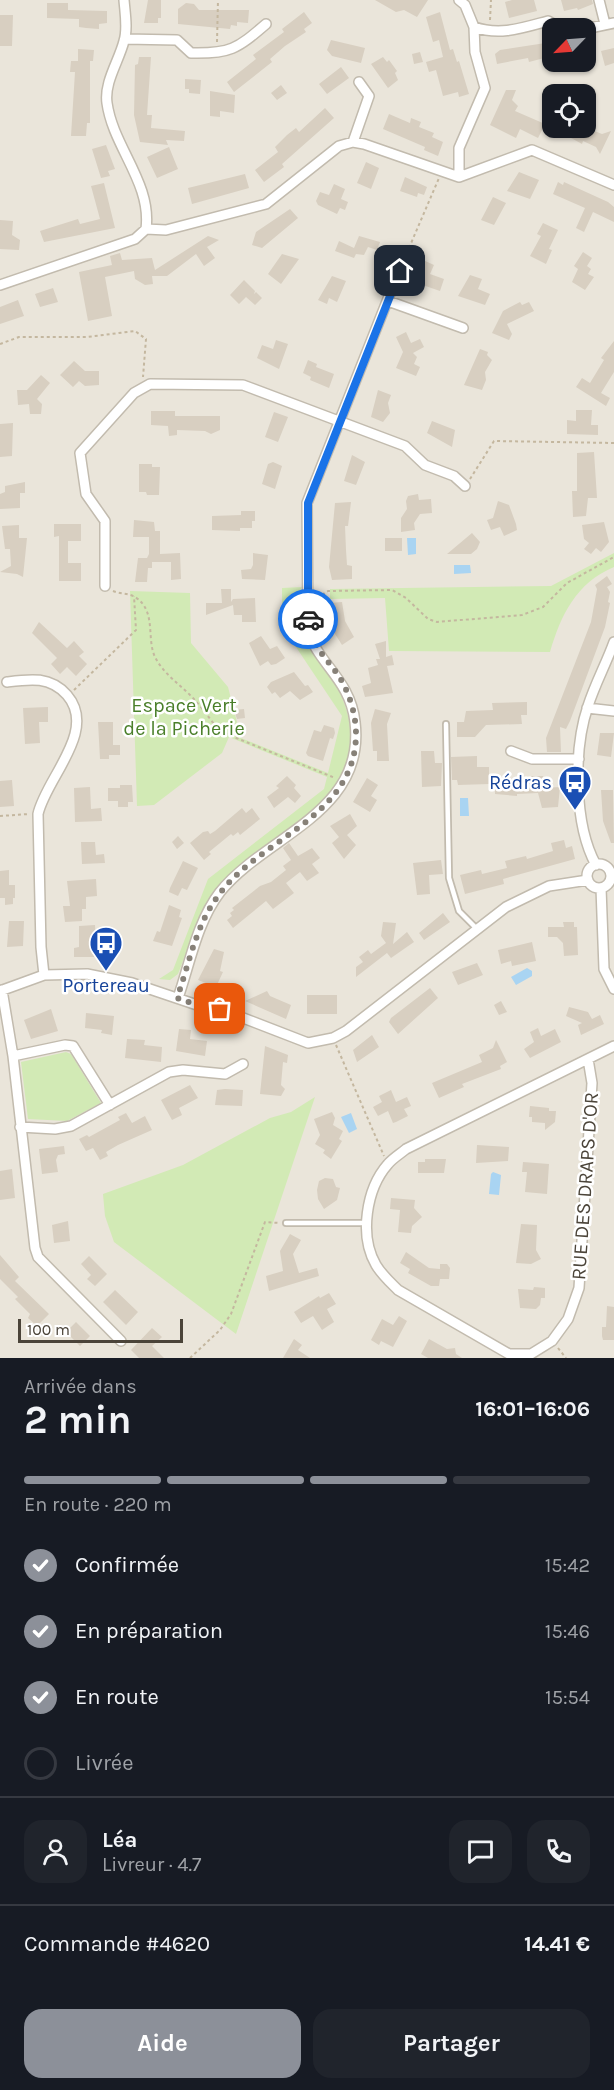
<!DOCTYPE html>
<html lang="fr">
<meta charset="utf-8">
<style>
:root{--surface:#171b24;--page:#20242c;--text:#f1f3f6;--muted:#9ea1a6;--line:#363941;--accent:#8c9099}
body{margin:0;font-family:Karla,sans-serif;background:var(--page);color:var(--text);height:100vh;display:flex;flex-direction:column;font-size:22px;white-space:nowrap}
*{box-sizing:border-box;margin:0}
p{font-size:20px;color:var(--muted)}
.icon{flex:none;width:33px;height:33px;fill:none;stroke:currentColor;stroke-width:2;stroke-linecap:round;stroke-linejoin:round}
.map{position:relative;height:1358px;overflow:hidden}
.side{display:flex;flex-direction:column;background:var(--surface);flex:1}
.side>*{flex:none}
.needle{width:39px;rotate:245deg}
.fabs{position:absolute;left:542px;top:18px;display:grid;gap:12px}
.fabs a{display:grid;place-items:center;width:54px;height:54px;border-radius:12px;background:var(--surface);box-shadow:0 2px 4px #0004;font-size:30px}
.scale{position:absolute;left:18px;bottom:15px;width:165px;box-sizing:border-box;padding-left:6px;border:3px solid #4b4439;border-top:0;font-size:16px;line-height:21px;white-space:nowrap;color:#4b4439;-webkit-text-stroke:4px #fff;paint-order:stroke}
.pin{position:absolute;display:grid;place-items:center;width:51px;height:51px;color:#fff;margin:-26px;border-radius:12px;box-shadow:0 3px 9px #0006}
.courier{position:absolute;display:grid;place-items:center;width:60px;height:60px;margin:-30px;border:4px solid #1a73e8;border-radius:50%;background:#fff;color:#222;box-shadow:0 2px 8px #0007}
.summary em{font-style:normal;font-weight:700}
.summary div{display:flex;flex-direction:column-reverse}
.summary{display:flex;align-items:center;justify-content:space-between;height:102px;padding:0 24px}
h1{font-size:39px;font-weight:700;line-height:45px}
.bar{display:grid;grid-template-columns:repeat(4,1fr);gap:9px 6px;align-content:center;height:72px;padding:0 24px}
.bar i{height:8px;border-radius:4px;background:var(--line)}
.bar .selected{background:var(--accent)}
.bar p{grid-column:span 4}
.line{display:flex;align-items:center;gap:15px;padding:0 24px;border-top:2px solid var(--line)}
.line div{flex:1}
.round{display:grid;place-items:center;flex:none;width:63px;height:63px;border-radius:18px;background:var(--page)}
ol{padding:0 24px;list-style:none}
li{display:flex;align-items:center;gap:18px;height:66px}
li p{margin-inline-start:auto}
li .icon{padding:6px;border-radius:50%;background:var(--accent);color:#fff;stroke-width:4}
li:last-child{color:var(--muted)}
li i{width:33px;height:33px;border:3px solid var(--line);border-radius:50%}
.button{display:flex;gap:12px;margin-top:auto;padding:12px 24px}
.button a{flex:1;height:69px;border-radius:18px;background:var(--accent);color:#fff;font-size:24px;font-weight:700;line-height:69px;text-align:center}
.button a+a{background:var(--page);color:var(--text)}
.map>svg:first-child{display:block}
</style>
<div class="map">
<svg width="614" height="1358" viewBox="0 0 614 1358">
<rect width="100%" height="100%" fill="#f6f3ec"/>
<!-- residential -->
<path fill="#eae5da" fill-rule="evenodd" d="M0,0H614V1358H0ZM552,28H585V62H552ZM552,94H585V128H552Z"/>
<!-- green -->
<path fill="#d2eab5" d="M614,553V567C576,583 561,615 550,652L389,651L385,598L330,599V589L551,586Z
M302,587L291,608C305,647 339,675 348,716C367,802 267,834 221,884C199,907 190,945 178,974L170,980L159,979L173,970L208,879L324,789L327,777L229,737L222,753L154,805L137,806L130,591L190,593L191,643L228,687L237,722L231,734L328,773L342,716L282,626V588Z
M66,1052L71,1054L101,1103L67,1121L28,1119L21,1062Z
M315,1097L236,1334L114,1242L105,1216L103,1194L183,1165L270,1118L291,1112Z"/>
<!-- water -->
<path fill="#a9d4f2" d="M407,538H416V554L408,555Z
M454,565H470L471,573L454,574Z
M460,798H468L469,816H460Z
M527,968L532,971V976L516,985L511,977Z
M351,1113L357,1129L349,1133L341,1117Z
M493,1172L501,1175L499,1195L489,1194L491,1174Z"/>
<!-- building -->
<path fill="#d8cfc1" d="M148,0H161V18H158V23H144Z
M375,0H428L417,17L404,10L396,12Z
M512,0H534L537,11L509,18L505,2Z
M561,0H592L593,4L578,10L577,8L564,11Z
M47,3H68V10L107,11V23L99,24V29L86,28L79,27V19L47,18Z
M186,3L194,4L199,10H249L248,23L237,22V26L231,25L230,29L178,24V9Z
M304,12L312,23L304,29L306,32L285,46L270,59L272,62L234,92L227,82L256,59L253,55L284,32L282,29Z
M440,12L450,50L453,49L457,62L459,61L469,94L459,97L458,92L443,96L436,70L429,72L426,62L443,57L439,40L433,42L426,17Z
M0,15H13L12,46H0Z
M585,36H588L594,59L585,62Z
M331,40L365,48L361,63L332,56L327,50Z
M552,42V56L529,62L528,58L497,64L495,54L500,50Z
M614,48V63L605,66L601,51Z
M78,49L94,50L93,61H90V123H87L86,136H71L75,72H70L71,61H78Z
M420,52L423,62L414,64L412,54Z
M139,57H151L147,115H152L151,128L185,131L184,141L166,140L168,145L140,142L134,115L135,65L138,64Z
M383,57L387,62L389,60L397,71L395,73L398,80L388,88L371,64Z
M341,67L349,78L327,94L319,84Z
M185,79L201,80L200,94L189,93V89H185Z
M281,85L287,93L277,100L271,93Z
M506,90H516L512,100L518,106L515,111L545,124L538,138L520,129L516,138L490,125Z
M210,91L235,95L234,113L220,111V117L210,116Z
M325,108L334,118L282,164L284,167L264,182L255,170L278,152L275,147L287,135L296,128L299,132Z
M389,114L410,123L411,118L421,122L419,127L434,133L432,137L443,142L438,156L424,150L425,147L383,129Z
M553,128H587L602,134L611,131L600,154L596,147L583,141L582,144Z
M106,145L115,169L108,171L110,176L101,178L92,149Z
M169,147L178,169L157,178L147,157Z
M366,162L379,168L371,189L357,183Z
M519,172L539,180L530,199L507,191Z
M245,174L249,188L192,204L188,188Z
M405,177L427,187L424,195L418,193L417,197L400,191Z
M558,182L563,185L564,182L608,202L614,207V222L593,212L584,232L576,228L585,208L553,194Z
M104,183L115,228L44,242L40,231L78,219L80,224L100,219L91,186Z
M334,184L345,189L341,199L348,202L345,210L340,208L337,214L318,205L316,201L320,192L329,195Z
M493,197L506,203L494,225L481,220Z
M290,209L298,218L262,248L252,245L256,232Z
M0,220L13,221L12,235L20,240L19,250L0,249Z
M543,223L558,230L549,249L552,250L546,264L530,256L541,236L537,234Z
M208,236L219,240L207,247L215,258L204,266L196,254L167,276H152L153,284L145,285L135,279L134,271L105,277L112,316L88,321L79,272L112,265L110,256L120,253L122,260L152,258L155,270Z
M359,236L380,242L377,250L368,247L364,255L356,254L354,258L335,251L339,241L354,248Z
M583,252L592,258L587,266L591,269L588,274L594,277L585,290L572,282L578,269L574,266Z
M282,254L299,259L281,284L268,274Z
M423,260L434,265L430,274L444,279L440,291L411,281Z
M470,275L482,279L478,289L490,294L485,305L458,296Z
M332,276L346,281L337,302L329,298L327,304L318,300Z
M244,280L255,291L254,294L256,292L262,298L255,305L246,297L239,304L230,295Z
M53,288L58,302L40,307L35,294Z
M18,300L24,316L0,324V307Z
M520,302L522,305L529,302L534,311L507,324L512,334L509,340L492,333L503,311Z
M406,332L411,343L420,339L424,347L413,353L417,357L414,364L420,367L416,376L396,368L403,352L396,337Z
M276,340L288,344L279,369L257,358L262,345L273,349Z
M614,341V372L601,393L610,398L606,406L576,387L582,378L590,383L604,360L601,358Z
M480,349L488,352L487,355L492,360L485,372L486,380L482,390L464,385Z
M308,360L317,364L316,367L334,374L329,388L310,380L311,377L303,373Z
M74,361L85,371H99V385L85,386L79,381L73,387L60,375Z
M41,375L50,383L37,399L42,404L41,414H30L29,404L18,405L17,390H27Z
M378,390L391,395L388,403L390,413L383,422L371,417Z
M576,410H592L591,425H598V435L567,434V420L576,421Z
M151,411H175V416H220V430L211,434L205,431L177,430V435L169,436L168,426L151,425Z
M274,412L288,417L278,442L265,437Z
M432,421L455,430L452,447L427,433Z
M13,423L12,456L0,457V424Z
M594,452L597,498H588L586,516L573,517L572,491H577V453Z
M352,455L365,462L356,485L344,481Z
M273,462L282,466L275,489L262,484L268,464Z
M139,464H152V467H160L159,495H147L146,492H139Z
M25,482V493H20V508L0,509V494L5,492V486Z
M418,494L419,500L431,499L432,513L420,514L414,523L415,530L401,532V518L407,509L406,501L408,496Z
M498,501L509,505L516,524L517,530L504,536L500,527L491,530L487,520L493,518Z
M351,502L348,526H345L346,550L347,565L352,566V579L332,580L329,567L335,503Z
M241,511H255V521H252V528H240V531L212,530V516L241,515Z
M134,520L154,522L155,531H160V554L180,553L181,579L171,580V562H152V568H148L147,582H135L138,558H147L149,554V537H133Z
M604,522L609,542L601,552L596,548L591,554L584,549L589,543L584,539L582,525Z
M54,524H81V541H68V563H81V581H59V536L54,537Z
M19,525V538H27L23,577L17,574L0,572L11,566L10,549H5L2,526Z
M472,533L480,542L477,549L471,554H447Z
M385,538H402V551H385Z
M253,553L268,555L265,580L242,579L241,570L251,569L253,565Z
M607,576L612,584L607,587L610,592L608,602L610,603L605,627L570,721L566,729L560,727L561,752H547L546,738L591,622L597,589L595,585Z
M221,589H231V602L233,599L255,598L256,622H242V615H234L233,605L206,615V603H222Z
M342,602L345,621L354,637L342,645L330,626L329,603Z
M39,622L67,648L74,641L84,652L79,656L87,664L76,676L67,667L60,674L51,664L57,658L32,633Z
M261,636L270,649L277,646L285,658L276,664L271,665L268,661L260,666L249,643Z
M386,641V657L392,655L394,665L387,666L393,693L365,697L362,686L371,683L368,668L378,665L376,659H380L375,644Z
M294,672L305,686L308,685L313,692L300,700L290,691L280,698L275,692L272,694L267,687L271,682Z
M527,702V715H521L522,724L486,725L475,737H457V722H464L466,711L493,710L492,703Z
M48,707V722H39L40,743L25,744L23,708Z
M244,709L245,718L237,719L234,710Z
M375,709L391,713L387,724L389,761H377V751H373L371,723Z
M98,722H113V745H120V755H109V759H100Z
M324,725L334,728L335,733L333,739L330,738L323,761L308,756L306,753L314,730L321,732Z
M600,733H614L611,757L597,755Z
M421,751H434L435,763H442L441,786L422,787Z
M477,756V767H489V784L458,785L457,780H452L451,757Z
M287,776L296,785L294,788L301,796L295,803L288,797L274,808L267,797L279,788L276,786Z
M531,776H543V788L560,787L558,807L542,808L538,793L517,794V796L495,794V779L531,780Z
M367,778L378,785L371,796L377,800L370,812L353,802Z
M12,780L14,806L0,807V781Z
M120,785H132L133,802H128V807H118V801H108V788H120Z
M90,787L91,809L101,808L102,821L75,822L74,788Z
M601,790H613L614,843H611L603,821Z
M242,808L246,813L252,808L260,819L240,835L238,832L233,836L231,834L209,852L211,854L204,860L190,843L203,832L208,831L210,834L215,831Z
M350,814L357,826L347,835L356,845L344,859L332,843L339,837L330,826Z
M178,836L184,843L177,849L172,842Z
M564,840L566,848L572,846L575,859L503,879L504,884L465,894L460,875L481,870L482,874L507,868L505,861L526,856L527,859L553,851L551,843Z
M81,842H95L96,855L104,854L105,863L82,864Z
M289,843L298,856L312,848L320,858L312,864L319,873L307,881L300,872L286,883L294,893L273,909L266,901L233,928L227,920L232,916L230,913L234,910L232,908L260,886L271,882L286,870L283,866L291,860L283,848Z
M441,860L443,874L429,875L430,894L417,895L413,863Z
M183,861L198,868L187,890L182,888L178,896L169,892L170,888Z
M9,870V885H15V898H13V904L5,905V898H0V871Z
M96,879L97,896L86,897V909H82V921L65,922L63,906H70L67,881Z
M169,905L181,910L179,917L182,918L172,946L153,941L157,931L160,932Z
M443,913L450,922L424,940L419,933Z
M9,921H24L23,946L7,947Z
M383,922L396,923L393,944L407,932L414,942L391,958L387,953L356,977V967L363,962L359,957L368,950L371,954L386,943L381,936Z
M563,922H574V927H577L578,955L564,956L563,943L557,937H548V927H564Z
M95,925L97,957H74V948L79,947V926Z
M532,942L536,961L512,966L511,961L501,964L498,950Z
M214,949L224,952L220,971L223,972L216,987L198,980Z
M477,963L483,975L458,985L452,972Z
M430,988L438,998L398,1034L389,1022L391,1018Z
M267,991L270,996L291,1005L286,1019L245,1001Z
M307,995H337V1014H307Z
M501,1001L507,1012L499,1015L494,1005Z
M569,1007L588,1012L592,1019L600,1015L604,1024L581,1035L578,1025L582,1023L566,1016Z
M51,1009L58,1031L31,1039L24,1020Z
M86,1013L114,1016L112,1035L101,1033L102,1030L85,1028Z
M538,1028L541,1036L555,1029L561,1042L530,1058L524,1049L534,1042L530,1032Z
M179,1029L191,1030L190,1039L207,1041L205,1056L176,1051Z
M372,1035L379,1047L357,1062L353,1050Z
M127,1039L145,1040L144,1045L162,1047L161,1062L125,1058Z
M496,1040L507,1062L500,1066L501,1069L462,1084L464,1087L439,1098L432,1083L482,1062L479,1055L493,1048Z
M265,1046L288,1055L287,1063L283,1062L281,1085L285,1089L281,1096L260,1094Z
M190,1085L198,1098L179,1108L182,1115L172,1120L161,1100Z
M225,1089L243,1090L242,1106L215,1105L217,1090Z
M391,1090L396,1102L407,1097L411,1106L404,1109L408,1116L396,1122L393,1123L388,1111L378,1116L373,1107L382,1102L379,1096Z
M530,1106L549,1108V1111H556L555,1122L545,1130V1123L532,1122V1117H529Z
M332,1112L335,1118L333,1125L343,1131L339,1139L342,1141L331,1159L323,1153L325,1150L315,1144L320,1135L314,1119Z
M126,1113L132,1123L145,1116L152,1130L118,1145L106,1152L108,1156L100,1160L93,1148L86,1151L79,1139L87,1135L89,1137L120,1120L118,1117Z
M477,1145L509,1147L508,1161L476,1163Z
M64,1146L65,1154L58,1155L56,1160L58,1172L42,1174L39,1149Z
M425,1159H446L444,1173H418V1162H425Z
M523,1162L549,1164L547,1194L525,1192L527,1172H522Z
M12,1169L15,1198L0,1200V1171Z
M325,1178L333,1179L336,1187L340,1188L337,1200L324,1209L318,1199L317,1190L319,1181Z
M391,1198L415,1200L414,1208L422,1217L412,1226L411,1233L398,1232L400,1210L390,1209Z
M68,1221L70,1241L54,1243L52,1225Z
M521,1224L537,1225L536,1250L541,1259L531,1264L516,1263Z
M290,1234L301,1240L293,1254L299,1273L317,1268L319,1276L269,1291L266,1276L283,1271L280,1251Z
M406,1252L429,1268L440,1269V1264H447L450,1268L449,1279H440L439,1286H431L408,1273L410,1269L400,1263Z
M0,1255L19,1277L15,1281L49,1314L37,1326L28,1318L30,1314L15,1299L18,1297L0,1279Z
M89,1256L107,1274L95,1286L87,1279L91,1275L81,1264Z
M534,1287L545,1288V1298H541L540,1305L536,1309L520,1308L518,1289L533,1290Z
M115,1290L138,1312L126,1325L103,1302Z
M329,1293L336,1304L327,1309L334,1322L322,1330L313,1316L301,1323L294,1312L319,1296L320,1298Z
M607,1306L614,1307V1340H603L602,1336V1327H606Z
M399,1316L407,1321L393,1347L381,1341L379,1345L371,1340L382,1319L393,1325Z
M76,1322L90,1336L80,1346L66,1332Z
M152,1328L162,1337L152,1346L164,1358H139L131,1350Z
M294,1339L302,1345L298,1350L310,1358H283Z
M429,1339L447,1349L455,1348L456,1354L462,1358H428L421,1354Z"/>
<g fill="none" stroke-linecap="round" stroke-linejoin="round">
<!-- lane casing -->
<g stroke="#c2bbae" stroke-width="8">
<path id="lane" d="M446,724L449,878L459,911L476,928
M286,1223H367"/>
</g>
<!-- street casing -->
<g stroke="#c2bbae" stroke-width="12">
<path id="street" d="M124,0C125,13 128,29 124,41C119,61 104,82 107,103C113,147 152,183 146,229
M599,0L605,24
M474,27C500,36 522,28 548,21L560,28
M585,29L614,23
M125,39L177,40L191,53C230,54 237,49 266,24
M353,142L369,96L359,82
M459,177V148L485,88L475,52L474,27L465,5L459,0
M459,177L532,150L614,185
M0,285L135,239L146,229L166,230L266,204L339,146L353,142L364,144L459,177
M388,301L463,328
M105,586V521L86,494L80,453L134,393L150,384L243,385L405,446L425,465L454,476L465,486
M7,682C30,679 50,676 67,695C98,731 46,778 38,814L41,947L44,975
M587,708L614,711
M511,751L532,759H579
M587 876a12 12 0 1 1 24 0a12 12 0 1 1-24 0Z
M596,865C574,825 573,750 588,706C595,684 606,664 614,642
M601,888L604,969L614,989
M2,990L13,1056L35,1248L38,1257L121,1341
M0,991L44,975L87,974L132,983L203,1007L220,1009L308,1043L333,1038L346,1031L506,907L549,886L588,880
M178,998C190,963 197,922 220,892C266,835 366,813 355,722C350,678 316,663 308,629L307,503L405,256
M13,1056L65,1045L73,1046L110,1105
M588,1059L592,1083L579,1288L568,1319L552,1341L531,1354H509L398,1290C390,1282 382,1275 376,1265C359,1236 366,1189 388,1164C393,1158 400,1154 406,1149L614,1046
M20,1127L55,1129L71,1126L169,1072L183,1070L225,1074L243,1064"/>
</g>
<!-- path -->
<path stroke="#c4b79f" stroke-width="2" stroke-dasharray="3 3" stroke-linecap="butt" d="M490,20L491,0
M217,42L218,0
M409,248L439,178
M0,344L19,337H87L135,331L146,339L143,377
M470,479L494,441L614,443
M113,591C120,594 129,593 135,597C157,611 146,638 155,657C165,677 186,688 199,705C208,715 213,725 224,733L335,778
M317,598L328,591L392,590L406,598L428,619L437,622L522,615L543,607L567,583L614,557
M74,690L136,630L134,596
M0,816L29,814
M336,1045L384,1156
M558,1348L566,1358
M190,1358L220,1330L231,1314L265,1222L280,1223"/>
<!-- lane -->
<use href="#lane" stroke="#fff" stroke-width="4.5"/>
<!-- street -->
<use href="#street" stroke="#fff" stroke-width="9"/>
</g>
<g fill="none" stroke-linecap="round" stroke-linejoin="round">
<!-- done -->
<path stroke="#878178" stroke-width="6" stroke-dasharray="0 10.8" d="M220,1009L203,1007L177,998C189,964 196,925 218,896C259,838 355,818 356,735C356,715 350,695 340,678C327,658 309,644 308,619"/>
<!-- route -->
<path stroke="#1a73e8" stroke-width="8" d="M308,619V503L400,271"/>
</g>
<!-- icons -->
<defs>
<g id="bus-pin" transform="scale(1.725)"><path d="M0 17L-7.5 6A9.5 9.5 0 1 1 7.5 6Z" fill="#1a4fb4" stroke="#fff"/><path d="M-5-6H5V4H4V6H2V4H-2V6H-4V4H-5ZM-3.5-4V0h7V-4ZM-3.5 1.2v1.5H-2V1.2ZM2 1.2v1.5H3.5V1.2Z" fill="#fff"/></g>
</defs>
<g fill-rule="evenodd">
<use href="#bus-pin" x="575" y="782"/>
<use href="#bus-pin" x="106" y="943"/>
</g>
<g text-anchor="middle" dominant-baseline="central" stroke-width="5" stroke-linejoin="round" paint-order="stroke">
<!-- park labels -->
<g font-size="20" fill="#4a7f2a" stroke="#fff">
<text x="184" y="705">Espace Vert<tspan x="184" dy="23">de la Picherie</tspan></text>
</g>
<!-- transit labels -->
<g font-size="20" fill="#164399" stroke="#fff" text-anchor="end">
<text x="552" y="782">Rédras</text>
<text x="106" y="985" text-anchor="middle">Portereau</text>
</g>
<!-- street labels -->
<g font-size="20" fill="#4b4439" stroke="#fff">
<text transform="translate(585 1186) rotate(-86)">RUE DES DRAPS D'OR</text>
</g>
</g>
</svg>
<div class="fabs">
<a><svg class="needle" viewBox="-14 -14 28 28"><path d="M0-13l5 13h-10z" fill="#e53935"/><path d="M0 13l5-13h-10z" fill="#9ea1a6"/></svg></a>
<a><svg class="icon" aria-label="locate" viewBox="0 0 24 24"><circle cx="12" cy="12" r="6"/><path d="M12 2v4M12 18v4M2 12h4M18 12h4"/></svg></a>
</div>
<div class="scale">100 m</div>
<div class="pin" style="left:220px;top:1009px;background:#ea580c"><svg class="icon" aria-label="bag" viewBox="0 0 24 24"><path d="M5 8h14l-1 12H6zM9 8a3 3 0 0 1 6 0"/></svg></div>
<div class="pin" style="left:400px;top:271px;background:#1f2937"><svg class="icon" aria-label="home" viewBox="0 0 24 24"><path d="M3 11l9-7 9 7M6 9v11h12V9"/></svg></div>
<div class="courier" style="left:308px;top:619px"><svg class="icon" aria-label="car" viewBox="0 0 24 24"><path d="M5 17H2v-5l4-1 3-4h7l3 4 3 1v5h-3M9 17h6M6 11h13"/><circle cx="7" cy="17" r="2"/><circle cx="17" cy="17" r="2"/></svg></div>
</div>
<section class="side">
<div class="summary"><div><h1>2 min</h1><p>Arrivée dans</p></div><em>16:01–16:06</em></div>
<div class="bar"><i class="selected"></i><i class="selected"></i><i class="selected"></i><i></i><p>En route · 220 m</p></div>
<ol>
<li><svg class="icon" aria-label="check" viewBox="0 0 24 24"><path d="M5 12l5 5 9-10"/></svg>Confirmée<p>15:42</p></li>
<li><svg class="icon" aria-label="check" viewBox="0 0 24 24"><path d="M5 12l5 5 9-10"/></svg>En préparation<p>15:46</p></li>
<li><svg class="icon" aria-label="check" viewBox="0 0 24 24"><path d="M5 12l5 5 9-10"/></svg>En route<p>15:54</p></li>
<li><i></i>Livrée</li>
</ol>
<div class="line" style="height:108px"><a class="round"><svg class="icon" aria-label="person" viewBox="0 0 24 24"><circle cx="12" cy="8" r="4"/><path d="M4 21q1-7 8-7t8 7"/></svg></a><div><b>Léa</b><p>Livreur · 4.7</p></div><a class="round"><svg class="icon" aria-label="chat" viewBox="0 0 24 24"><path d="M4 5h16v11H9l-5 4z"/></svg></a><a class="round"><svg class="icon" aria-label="phone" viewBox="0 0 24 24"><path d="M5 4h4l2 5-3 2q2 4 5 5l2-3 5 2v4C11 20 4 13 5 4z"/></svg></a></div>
<div class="line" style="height:78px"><div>Commande #4620</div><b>14.41 €</b></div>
<div class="button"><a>Aide</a><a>Partager</a></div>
</section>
